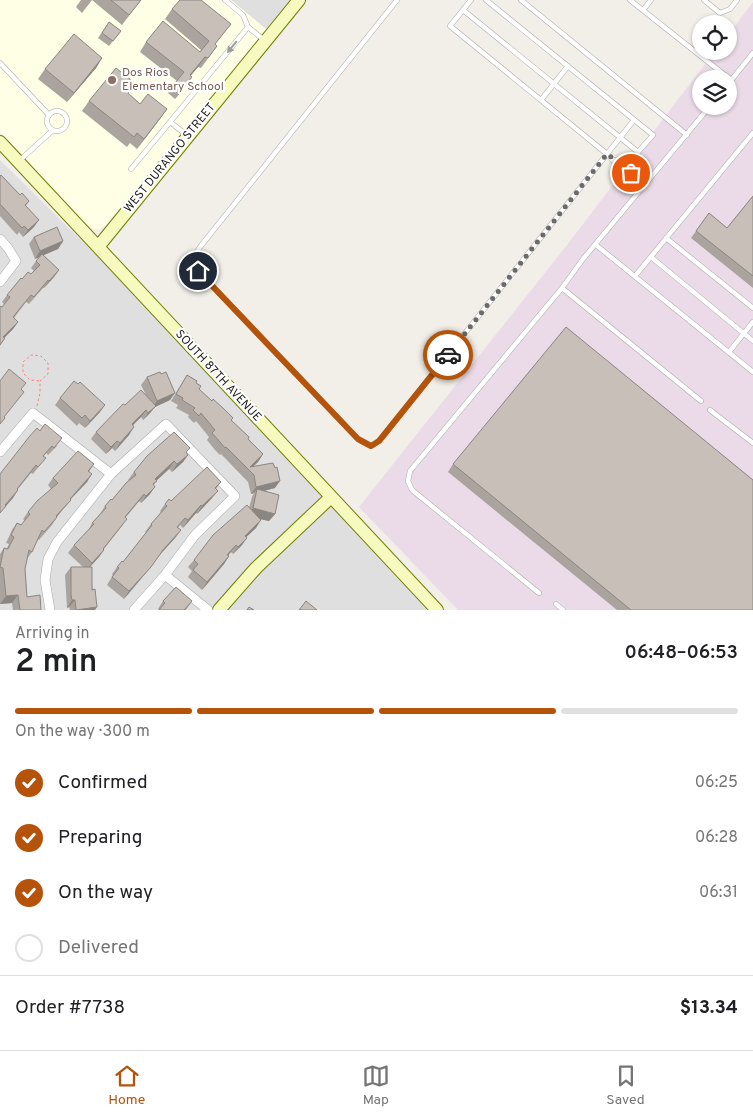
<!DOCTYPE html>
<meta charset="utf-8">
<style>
:root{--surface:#fff;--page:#f2f2f2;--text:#202124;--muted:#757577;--line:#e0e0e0;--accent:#b45309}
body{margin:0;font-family:Overpass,sans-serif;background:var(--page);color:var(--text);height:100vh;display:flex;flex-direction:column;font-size:19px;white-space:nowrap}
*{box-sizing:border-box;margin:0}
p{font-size:16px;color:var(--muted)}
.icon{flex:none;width:28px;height:28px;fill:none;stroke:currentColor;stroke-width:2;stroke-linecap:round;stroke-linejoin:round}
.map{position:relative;height:610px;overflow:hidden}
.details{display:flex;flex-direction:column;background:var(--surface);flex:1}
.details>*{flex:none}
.fabs{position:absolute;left:692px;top:15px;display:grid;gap:10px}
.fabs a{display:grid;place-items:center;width:45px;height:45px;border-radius:50%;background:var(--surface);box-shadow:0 1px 4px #0004;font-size:25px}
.pin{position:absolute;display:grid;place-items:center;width:42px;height:42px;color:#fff;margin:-21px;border:2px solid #fff;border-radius:50%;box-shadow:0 1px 5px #0007}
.courier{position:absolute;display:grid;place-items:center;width:50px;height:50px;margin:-25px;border:4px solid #b45309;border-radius:50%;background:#fff;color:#222;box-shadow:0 1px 6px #0007}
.headline em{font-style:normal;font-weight:600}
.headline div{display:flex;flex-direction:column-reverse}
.headline{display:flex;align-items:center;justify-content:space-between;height:85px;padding:0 15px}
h1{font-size:32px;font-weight:600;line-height:38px}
.bar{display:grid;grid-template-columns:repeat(4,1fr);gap:8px 5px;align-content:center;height:60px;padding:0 15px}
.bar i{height:6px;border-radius:4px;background:var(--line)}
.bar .active{background:var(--accent)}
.bar p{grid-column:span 4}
.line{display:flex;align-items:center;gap:12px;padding:0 15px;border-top:1px solid var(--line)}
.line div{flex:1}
ol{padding:0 15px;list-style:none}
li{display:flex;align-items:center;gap:15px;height:55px}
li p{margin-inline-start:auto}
li .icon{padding:5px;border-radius:50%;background:var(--accent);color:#fff;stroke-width:4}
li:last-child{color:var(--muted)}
li i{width:28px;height:28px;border:2px solid var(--line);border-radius:50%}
.menu{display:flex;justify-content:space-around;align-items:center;height:70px;border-top:1px solid var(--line);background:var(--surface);font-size:14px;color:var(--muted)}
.menu a{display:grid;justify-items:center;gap:2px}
.menu .active{color:var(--accent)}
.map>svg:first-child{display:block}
</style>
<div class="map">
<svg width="753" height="610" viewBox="0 0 753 610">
<rect width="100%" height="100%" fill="#f2efe9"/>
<!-- residential -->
<path fill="#e0dfdf" d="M231,0H290L266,29Z
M0,160L93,252L427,610H0Z"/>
<!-- industrial -->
<path fill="#ebdbe8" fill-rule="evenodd" d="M753,2V610H458L359,507L567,245L715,51H729V34ZM701,79H729V106H701Z"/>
<!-- education -->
<path fill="#ffffe5" d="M0,0H231L266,29L107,224L100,229H93L87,225L0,132Z"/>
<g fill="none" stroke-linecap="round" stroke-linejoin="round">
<!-- lane casing -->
<g stroke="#a9a9a9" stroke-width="5.5">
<path id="lane" d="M225,0L243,15L248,27
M397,0L200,247C193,257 192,261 198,271L358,439L371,446L379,441L385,434L607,154L450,26L463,10
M471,0L463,10L638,152L653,135L486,0
M521,0L687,135
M630,0L731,80
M704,0L720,13L730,9L737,0
M643,10L651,0
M0,63L49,115
M729,83L753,53
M541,100L568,66
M47 121a10 10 0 1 1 20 0a10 10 0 1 1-20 0Z
M634,120L607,154C613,159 615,164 621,169C625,172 628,172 632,174C637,176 641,181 645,185
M188,136L170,122L248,27L264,40
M615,160L621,159L630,167L631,173
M19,161L53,130
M131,169L170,122
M666,238L753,308
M596,245L753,372
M651,257L753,341
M635,276L753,133
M729,352L753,322
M701,401L562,288L583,259L710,106
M710,410L753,443
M539,593L412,490L408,481L410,471L562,288
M556,604L563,610"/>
</g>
<!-- street casing -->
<g stroke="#a9a9a9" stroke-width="10">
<path id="street" d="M0,239L8,248L16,261L0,282
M0,452L33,413L111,474
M165,575L208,610
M50,610L45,580L48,559L57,542L111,474L166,424L235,496L195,535L165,575L134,610"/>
</g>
<!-- secondary casing -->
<g stroke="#707d05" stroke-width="14">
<path id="secondary" d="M0,142L437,610
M98,247L299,0
M219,610L256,568L331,497"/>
</g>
<!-- path -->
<path stroke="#fa8072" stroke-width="1" stroke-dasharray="2.5 2.5" stroke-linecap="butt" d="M37,406L40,393V381L48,374V363L41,356L31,355L23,362V373L30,380L40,381"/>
<!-- lane -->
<use href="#lane" stroke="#fff" stroke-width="4.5"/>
<!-- street -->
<use href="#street" stroke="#fff" stroke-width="9"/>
<!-- secondary -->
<use href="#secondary" stroke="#f7fabf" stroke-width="12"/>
</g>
<!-- wall -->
<path fill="#aba49e" d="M81,0H141L122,25L92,0L82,13L76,7Z
M172,9L231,24L215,44L217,46L201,68L198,67L190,76L185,87L175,99L168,93L177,81L140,52L146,42L200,52L201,50L165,19Z
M109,22L121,31L109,46L98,38Z
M102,58L96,68L67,102L38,79L45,69Z
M129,94L140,104L167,109L137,149L130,143L127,147L82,111L89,101Z
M0,176L20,195L29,201L26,206L34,227L23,237L19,232L17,235L0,216Z
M753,196V288L691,238L709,213L727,228Z
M34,237L63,241L58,249L43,255L59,270L54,277L44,288H43L29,304L26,302L14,318L18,322L13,329L4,338L0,346L2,307L4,304L2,302L7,295L22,279L31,274L34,271L31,268L39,257L35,259L29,244Z
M187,375L196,383L199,389L231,421L249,437L248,439L263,454L258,462L253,467L275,488L264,491L275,514L269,521L259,519L256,528L246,537L242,545L233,554L231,552L228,556H229L224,564L202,590L188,577L192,571L188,567L194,560L249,508L252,497L254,493L251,494L248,482L221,454L220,455L215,450L207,440L209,437L196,421L194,423L188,417L189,415L176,408L178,405L171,401Z
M147,377L170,400L155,407L150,413L143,420L141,417L133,425L129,435L115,451L112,448L106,454L91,439L96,432L125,405L146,395L141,385Z
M60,398L100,412L85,428L79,423L77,426L55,405Z
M29,437L57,446L48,455L46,453L44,456L40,465L33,474L31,473L18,489L13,498Z
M186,453L188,455L183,462L172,472L169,469L156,481L154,485L150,494L141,503L139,501L125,518L122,526L104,549L99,557L90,567L95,610H70L69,607L67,608L65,575L71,567H83L68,553L74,545L88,531L92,523L100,514L105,506L112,500L129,480H128L134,472Z
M94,464L89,472L87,482L71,499L65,507L57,517L52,525L39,540L38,539L32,552L27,559L25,569L27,597L41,610H13L12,603L0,604V554L4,548H7L9,544L6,543L12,530L17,523L21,525L25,521L23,519L28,512L51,489L48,485L53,478Z
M453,464L753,610H617L448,472Z
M221,482L216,489L212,498L197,514L196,513L183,528L180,525L178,528L181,530L175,538L157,558L145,574L124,599L107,585L113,575L112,574L117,567L123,562L146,533L145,532L151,524L161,512L160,511L165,504L171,501Z
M163,601H192L186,610H159L158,609Z"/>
<!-- shaded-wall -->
<path fill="#8b8681" d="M205,57L198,67L183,85L190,75Z
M102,58L96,68L67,102L74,93Z
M192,77L185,87L175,99L182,89Z
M167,109L160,119L137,149L144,139Z
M39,220L34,227L23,237L28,230Z
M63,241L58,249L35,259L40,251Z
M59,270L54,277L44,288L49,281Z
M18,322L13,329L0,342L3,337Z
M175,393L170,400L155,407L150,413L143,420L157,401Z
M105,405L100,412L85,428L90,421Z
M146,410L141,417L126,432L132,424Z
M134,427L129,435L115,451L120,443Z
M117,441L112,448L106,454L111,447Z
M263,454L258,462L249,470L250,467Z
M188,455L183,462L172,472L177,464Z
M174,461L169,469L156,481L151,488L155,479Z
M92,474L87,482L64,506L70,499Z
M280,481L275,488L256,493L257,489L254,493L251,494L256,487Z
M155,487L150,494L141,503L146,496Z
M18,490L13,498L0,513L5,505Z
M218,491L212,498L197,514L202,506Z
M144,494L139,501L120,524L125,517Z
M71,500L65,507L50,524L56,516Z
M201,505L196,513L183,528L188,520Z
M253,508L275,514L269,521L247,516Z
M261,520L256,528L240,543L245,536Z
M181,530L175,538L157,558L163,550Z
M247,538L242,545L233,554L238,547Z
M236,545L231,552L222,562L227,555Z
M104,550L99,557L87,570L92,563Z
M229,556L224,564L202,590L207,582Z
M151,567L145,574L124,599L129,591Z
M18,595L12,603L0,604L6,596Z
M72,600H75L69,607L67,608Z
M97,607L95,610H76Z"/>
<!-- building -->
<path fill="#c7bfb8" stroke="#8b8681" d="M111,0H141L129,15Z
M180,0H201L231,24L215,44L217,46L208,58L205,57L190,75L192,77L182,89L175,83L184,72L146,42L163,21L200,52L209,41L172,9Z
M109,22L121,31L113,41L102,33Z
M74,34L102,58L74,93L45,69Z
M116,68L136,84L128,93L140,104L148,94L167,109L144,139L137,133L134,137L89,101Z
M1,175L20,195L22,193L29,201L25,205L39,220L28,230L24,226L22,228L0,204V176Z
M753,196V276L696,231L709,213L727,228Z
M57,227L63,241L40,251L34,237Z
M42,254L59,270L49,281L48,280L34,297L31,295L13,317L18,322L3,337L5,338L0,345V306L2,307L10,297L7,295L21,278L22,279L28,272L31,274L40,265L36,261Z
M566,327L753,480V610H631L453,464Z
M9,369L26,383L21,389L24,392L4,417L5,418L0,424V381Z
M160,372L161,374L166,372L175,393L157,401L147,377Z
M187,375L197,381L196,383L201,386L199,389L212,401L213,399L224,409L233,418L231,420L249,437L248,439L263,454L250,467L273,463L275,468L277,467L280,481L256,487L254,475L226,447L225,448L220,442L212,433L215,430L201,413L199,416L193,410L195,408L182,400L183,398L176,394Z
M74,381L78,384L80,382L105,405L90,421L85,415L82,418L60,398Z
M141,390L156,406L148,413L146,410L132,424L134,427L120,443L117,441L111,447L96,432L123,404L125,405Z
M45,424L62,438L54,448L52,446L43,456L46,458L38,467L36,465L17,489L18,490L5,505L6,506L0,513V474L29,437L37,428L40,431Z
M174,432L190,448L186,452L188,455L177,464L174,461L155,479L157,481L153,484L155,487L146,496L144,494L125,517L127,519L103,549L104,550L92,563L74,545L94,524L92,523L106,508L105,506L111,499L112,500L126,483L136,475L134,472L147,456Z
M78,451L94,464L88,471L92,474L70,499L71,500L56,516L57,517L44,532L42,530L32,552L29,550L25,569L27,597L40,595L41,610H20L18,595L6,596L3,568L0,567L4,548L8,549L14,537L11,535L17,523L21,525L30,514L28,512L37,501L58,483L53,478Z
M207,467L221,482L215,488L218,491L202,506L201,505L188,520L185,518L177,527L181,530L163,550L151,567L129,591L112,577L119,568L117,567L122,561L123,562L152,525L151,524L167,506L165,504L169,499L171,501Z
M257,489L279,495L275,514L253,508Z
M247,505L261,520L245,536L247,538L238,547L236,545L227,555L229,556L207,582L193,570L198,564L194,560L213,535Z
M71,567H92V590L95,589L97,607L76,610L75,600H72L71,595Z
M176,587L192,601L184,610H159L165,603L163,601Z
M306,601L317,610H299Z
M249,607L254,610H247Z"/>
<!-- one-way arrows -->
<defs><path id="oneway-solid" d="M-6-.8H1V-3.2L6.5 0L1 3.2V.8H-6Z" transform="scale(1.25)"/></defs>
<use fill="#9c9c9c" href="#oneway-solid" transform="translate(232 47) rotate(129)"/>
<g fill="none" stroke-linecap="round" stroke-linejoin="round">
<!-- done -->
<path stroke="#6b6a68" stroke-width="5" stroke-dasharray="0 9" d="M448,355L607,154L615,160H621L630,167L631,173"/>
<!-- route -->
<path stroke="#b45309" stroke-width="6" d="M198,271L358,439L371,446L379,441L448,355"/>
</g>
<!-- markers -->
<circle fill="#8d6e63" stroke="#fff" stroke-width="2" cx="112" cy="80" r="5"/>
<g text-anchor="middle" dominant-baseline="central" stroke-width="4.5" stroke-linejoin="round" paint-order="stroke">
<!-- education labels -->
<g font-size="12" fill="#785e54" stroke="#fff" text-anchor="start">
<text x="122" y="73">Dos Rios<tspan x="122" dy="14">Elementary School</tspan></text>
</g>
<!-- street labels -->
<g font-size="12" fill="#222" stroke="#fff">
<text transform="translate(170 158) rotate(-51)">WEST DURANGO STREET</text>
<text transform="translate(218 376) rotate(47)">SOUTH 87TH AVENUE</text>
</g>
</g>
</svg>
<div class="fabs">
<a><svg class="icon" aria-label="locate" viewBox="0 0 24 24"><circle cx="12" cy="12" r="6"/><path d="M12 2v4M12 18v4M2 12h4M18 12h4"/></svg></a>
<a><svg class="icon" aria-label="layers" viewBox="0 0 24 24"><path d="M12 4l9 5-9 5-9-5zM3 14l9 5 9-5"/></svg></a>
</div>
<div class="pin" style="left:631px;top:173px;background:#ea580c"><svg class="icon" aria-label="bag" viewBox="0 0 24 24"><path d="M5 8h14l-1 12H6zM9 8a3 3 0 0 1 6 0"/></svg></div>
<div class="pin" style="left:198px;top:271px;background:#1f2937"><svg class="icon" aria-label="home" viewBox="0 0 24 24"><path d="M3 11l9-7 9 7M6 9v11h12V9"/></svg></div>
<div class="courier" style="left:448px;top:355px"><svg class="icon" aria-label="car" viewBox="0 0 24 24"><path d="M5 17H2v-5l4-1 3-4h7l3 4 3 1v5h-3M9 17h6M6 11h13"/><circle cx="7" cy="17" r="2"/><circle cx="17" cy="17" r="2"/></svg></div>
</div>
<section class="details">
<div class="headline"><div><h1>2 min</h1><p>Arriving in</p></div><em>06:48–06:53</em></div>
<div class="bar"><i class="active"></i><i class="active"></i><i class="active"></i><i></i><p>On the way · 300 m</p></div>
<ol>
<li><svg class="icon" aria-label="check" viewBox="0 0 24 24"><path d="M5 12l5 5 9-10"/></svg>Confirmed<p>06:25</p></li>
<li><svg class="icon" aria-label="check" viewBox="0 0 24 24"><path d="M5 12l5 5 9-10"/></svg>Preparing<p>06:28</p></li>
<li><svg class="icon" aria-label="check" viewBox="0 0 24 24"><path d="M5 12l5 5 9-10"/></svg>On the way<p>06:31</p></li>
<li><i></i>Delivered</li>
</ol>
<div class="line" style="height:65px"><div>Order #7738</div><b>$13.34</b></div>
</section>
<nav class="menu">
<a class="active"><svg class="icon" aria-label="home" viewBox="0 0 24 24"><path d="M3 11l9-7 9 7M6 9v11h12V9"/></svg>Home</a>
<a><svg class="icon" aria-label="map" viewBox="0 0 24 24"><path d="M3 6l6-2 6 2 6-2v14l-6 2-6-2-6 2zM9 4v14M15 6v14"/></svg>Map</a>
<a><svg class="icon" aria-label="saved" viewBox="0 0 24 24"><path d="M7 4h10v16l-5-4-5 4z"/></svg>Saved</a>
</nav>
